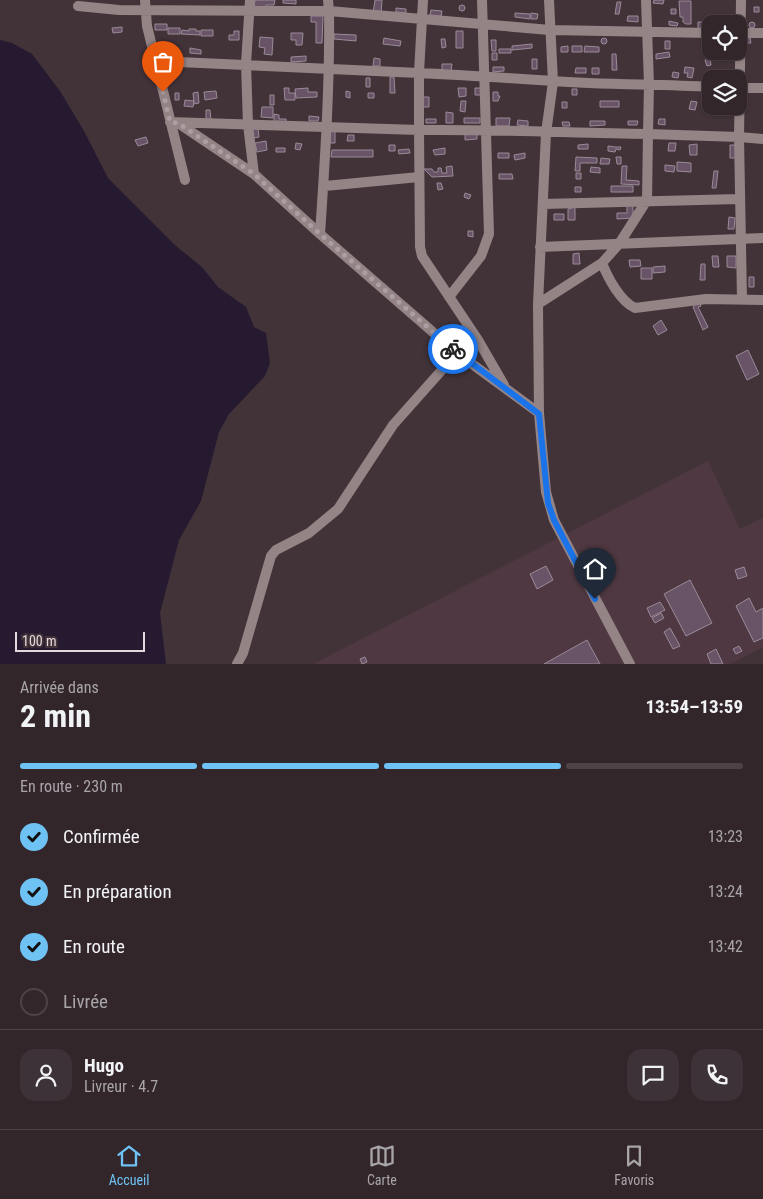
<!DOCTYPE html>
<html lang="fr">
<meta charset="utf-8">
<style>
:root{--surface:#32262b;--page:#3d3237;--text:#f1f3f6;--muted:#a8a5a9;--line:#4d4347;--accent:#6fc2f4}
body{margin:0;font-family:"Roboto Condensed",sans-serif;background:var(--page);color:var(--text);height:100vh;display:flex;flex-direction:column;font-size:19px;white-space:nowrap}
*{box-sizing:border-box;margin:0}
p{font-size:16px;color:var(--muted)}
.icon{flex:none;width:28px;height:28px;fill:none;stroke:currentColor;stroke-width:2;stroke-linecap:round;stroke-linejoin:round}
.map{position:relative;height:664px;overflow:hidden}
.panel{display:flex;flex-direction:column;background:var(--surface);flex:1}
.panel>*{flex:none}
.controls{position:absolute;left:702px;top:15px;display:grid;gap:10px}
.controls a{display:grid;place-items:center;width:45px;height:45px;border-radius:10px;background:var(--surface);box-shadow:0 1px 4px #0004,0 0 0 1px var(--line);font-size:25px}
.scale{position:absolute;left:15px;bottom:12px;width:130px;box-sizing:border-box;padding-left:5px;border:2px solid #e3d9dd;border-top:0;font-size:14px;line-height:18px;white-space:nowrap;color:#e3d9dd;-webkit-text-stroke:4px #423339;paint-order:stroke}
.pin{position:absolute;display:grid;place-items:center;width:42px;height:42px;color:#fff;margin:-51px -21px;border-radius:50% 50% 50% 0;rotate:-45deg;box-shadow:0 0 5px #0007}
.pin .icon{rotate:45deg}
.courier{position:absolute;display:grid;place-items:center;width:50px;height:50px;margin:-25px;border:4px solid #1a73e8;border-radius:50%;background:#fff;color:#222;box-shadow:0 1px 6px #0007}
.head em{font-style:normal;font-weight:700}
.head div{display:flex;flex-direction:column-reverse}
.head{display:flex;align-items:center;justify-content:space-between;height:85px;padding:0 20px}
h1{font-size:32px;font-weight:700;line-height:38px}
.bar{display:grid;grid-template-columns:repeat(4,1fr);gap:8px 5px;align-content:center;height:60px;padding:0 20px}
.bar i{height:6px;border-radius:4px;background:var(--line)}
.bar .current{background:var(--accent)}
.bar p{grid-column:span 4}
.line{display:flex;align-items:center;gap:12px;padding:0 20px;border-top:1px solid var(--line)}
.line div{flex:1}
.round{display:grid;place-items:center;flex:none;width:52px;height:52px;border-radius:15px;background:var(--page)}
ol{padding:0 20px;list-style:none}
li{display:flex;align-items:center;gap:15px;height:55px}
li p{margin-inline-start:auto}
li .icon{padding:5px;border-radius:50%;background:var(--accent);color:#111;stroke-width:4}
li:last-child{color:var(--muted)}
li i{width:28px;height:28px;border:2px solid var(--line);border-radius:50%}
.tab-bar{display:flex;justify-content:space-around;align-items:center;height:70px;border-top:1px solid var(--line);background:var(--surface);font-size:14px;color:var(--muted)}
.tab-bar a{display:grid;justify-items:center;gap:2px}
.tab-bar .current{color:var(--accent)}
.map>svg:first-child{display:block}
</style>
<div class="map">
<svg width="763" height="664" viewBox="0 0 763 664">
<rect width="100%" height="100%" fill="#423339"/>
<!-- built -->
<path fill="#4f3841" d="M708,461L740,529L763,518V647L731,664H313Z"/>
<!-- water -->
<path fill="#251a2f" d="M0,40L12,43L32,54L60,91L84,131L108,178L176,246L202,267L218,287L246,307L254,327L266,333L270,363L265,376L229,414L219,432L201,501L179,540L160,613L166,664H0Z"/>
<!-- building -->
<path fill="#695367" stroke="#998b98" d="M255,0H275L274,5H266L265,9L254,8Z
M283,0H296V4L283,3Z
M375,0H382L381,14L373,13Z
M654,0H664L663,4L653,3Z
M679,1H691V24H686L683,22V17H680Z
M617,2H621L619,14H615Z
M459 8a3 3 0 1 1 6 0a3 3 0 1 1-6 0Z
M754,7H759V12H754Z
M396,8L406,9V13L396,12Z
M671,9H676V14H671Z
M431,10L442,11L441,16L430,15Z
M515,13L530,14V19L515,17Z
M531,13L538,14L537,19H531Z
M311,16H323L322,43H316V22H311Z
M628,16H638V22L627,21Z
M669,21L678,23L677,26L669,25Z
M698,22H721V24H711V29H698Z
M749 25a3 3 0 1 1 6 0a3 3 0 1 1-6 0Z
M155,24H167V30H155Z
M122,27V32L113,33L112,28Z
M168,28H180V34H168Z
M189,29H196V31H200V35L181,34L182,30L189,31Z
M201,30H213V36H201Z
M234,31H239V40H229V35H234Z
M456,31H463V48H456Z
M291,33H303L302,45H296V40H291Z
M334,34L356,35V41L334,39Z
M260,37L273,38L272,55L264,54L265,48L259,47Z
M384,38L401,41L400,46L383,44Z
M744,38H750L751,43H744Z
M601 41a3 3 0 1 1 6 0a3 3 0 1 1-6 0Z
M441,39H445L446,47L442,48Z
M491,40H496V51H492Z
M665,41H670V49H665Z
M532,44V48L512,50V46Z
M568,46V52H561V47Z
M572,46H582V52H572Z
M585,46L599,47V52H584Z
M190,48L201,50V54L190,53Z
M499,49H511V53H499Z
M669,52L670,57L656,59V54Z
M492,53H497V60H492Z
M612,54H616L617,70H612Z
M306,56V61L291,62V57Z
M374,58L380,59V66H373Z
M532,59H537V69H532Z
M710,59L711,65L707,66L705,60Z
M442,64H452L451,71L442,70Z
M493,67H504V71L493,72Z
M685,67L694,68L692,78L687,77L688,73H684Z
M576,68H586V73H575Z
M592,68H599V74H592Z
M673,72L679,73L678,78L672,77Z
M708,73H719V78L708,79Z
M390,77H394L395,93H390Z
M366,78H370V87H366Z
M284,88H289V93H295V100H285Z
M308,88V92H317V97L296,98L295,89Z
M458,88H466V96L459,97Z
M475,88H481V95H475Z
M572,89H577V95H572Z
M216,91L217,98L205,100L204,92Z
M346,91L350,92V98L346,97Z
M198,92L199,103L194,104L193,93Z
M493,92H498V96H500L498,101H493Z
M175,93H179V100H175Z
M368,93H374V98H368Z
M270,95H274V105H270Z
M422,97H429V107H422Z
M185,100L194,101L193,107L184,106Z
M461,101H466L465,112L460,111Z
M600,101H619V107H600Z
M691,101L697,102L695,110L689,109Z
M562,102H567V108H562Z
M706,103H711L710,108H705Z
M262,107H273V118L261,117Z
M206,110H210L211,120H206Z
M446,112L453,113V123H446Z
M274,114L279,115V119H286V124L274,123Z
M309,116L319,117L318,121H309Z
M464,118H480V123H464Z
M496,118H510L509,126H496Z
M426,119H436V123H426Z
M659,119H665V125L658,124Z
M518,120L528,121V126L517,125Z
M590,121H605V125L590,126Z
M628,121H638L637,125H628Z
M562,122H569L570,126H563Z
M258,128L259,137L253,138L252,129Z
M330,131H335V143H330Z
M477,133V139L465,140V134Z
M348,135H354V141H347Z
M146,137L148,143L138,146L135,140Z
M266,141L267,150L257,152L255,143Z
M296,143L302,144L300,150L295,149Z
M669,143H676L675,151H668Z
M588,144V149H578V145Z
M697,144V155H690L689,145Z
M389,145H395V151H389Z
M730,145H736V158H730Z
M608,146L615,147H621L620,150L616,149L615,152L608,151Z
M276,148H285V152H276Z
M445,148V154L435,155L433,150Z
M409,149L410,153L399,154L398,150Z
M332,150H373V157H331Z
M498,153H509V158H498Z
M525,153V158L515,160L514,155Z
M576,157L597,158V163H580V171H575Z
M616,157H621V164H617Z
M601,158L610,159L609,164H600Z
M677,162L691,163V172L677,171Z
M665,165L675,166L674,172L665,171Z
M452,166L453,176L432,177L424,169H432L434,172H438V168H441L442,173H447L446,167Z
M622,166H627L626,180L639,181V185L621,184Z
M591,167L600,168V173L590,172Z
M714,171H718L716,188H712Z
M576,173H581V179H576Z
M499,174H512L513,179H499Z
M437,183H441L443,189L438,190Z
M611,186H633V192H611Z
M575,187H581V192H575Z
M465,193L471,195L469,199L464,197Z
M627,204H633V218L617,219V213H627Z
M572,205H575V220H568V209L572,208Z
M554,214H564V220H554Z
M729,217L735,218L734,229H728Z
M468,231H473V237L468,236Z
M579,253L580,264H573V254Z
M712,256H718L719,267H713Z
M727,256H736V268L727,267Z
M629,260H640L641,266L630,267Z
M701,264H705V280H700Z
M665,266V272L653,273V267Z
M641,268H652V279H641Z
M749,277H754V287H749Z
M699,301L701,306L698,307L708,327L703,330L693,307Z
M661,320L667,330L658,335L653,326Z
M748,350L759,374L747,380L736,356Z
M546,566L553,580L537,589L530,574Z
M744,567L747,576L738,579L735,570Z
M690,580L712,623L686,636L664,594Z
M749,598L756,612L763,608V638L754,642L736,606Z
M660,602L665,610L651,617L647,608Z
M661,613L664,618L655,623L652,618Z
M670,628L680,646L673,649L664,632Z
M587,640L600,664H544Z
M739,646L742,651L736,654L733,649Z
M716,649L723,664H711L707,654Z
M365,657L367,662L362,664L360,659Z"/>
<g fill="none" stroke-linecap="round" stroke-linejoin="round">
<!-- minor -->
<path stroke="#948485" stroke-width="10" d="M145,0L147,26L185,180
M250,0L246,64L248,125L254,174L320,234L457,353L539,413
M328,0L329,11L550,30L711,33
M549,0L553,82L546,133L538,304L539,413L546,492L554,520L630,664
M646,0L649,84L648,134C572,133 496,129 419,130V73C464,75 507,78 552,81C605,85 658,84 711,87
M78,6L119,10L329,11C330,86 325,160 320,234
M739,33H763
M156,61L419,73L423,0
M739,88H763
M170,122L419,130L420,247L422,256L478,340L504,385
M178,123L254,174
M325,186L419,177
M543,204L739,199
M540,247L763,238
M602,263L619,244L647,200L648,134L739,137L741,0
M449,297L481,256L489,234L482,0
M742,299L739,137L763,139
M538,304L602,263C608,278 620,301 635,308L706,299L763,300
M237,664L243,653L271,556L276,550L309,533L338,509L393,425L457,353"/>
</g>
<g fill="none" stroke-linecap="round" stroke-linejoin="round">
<!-- done -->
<path stroke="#ab9fa4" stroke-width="5" stroke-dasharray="0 9" d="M163,92L170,122L178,123L254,174L320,234L453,349"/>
<!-- route -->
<path stroke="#1a73e8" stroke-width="6" d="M453,349L539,414L548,503L554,520L595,599"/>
</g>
</svg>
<div class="controls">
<a><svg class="icon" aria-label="locate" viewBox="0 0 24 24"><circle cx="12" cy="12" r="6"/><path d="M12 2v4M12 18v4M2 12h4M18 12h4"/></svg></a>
<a><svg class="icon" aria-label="layers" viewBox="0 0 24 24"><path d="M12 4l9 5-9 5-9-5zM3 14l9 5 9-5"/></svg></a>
</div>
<div class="scale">100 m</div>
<div class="pin" style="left:163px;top:92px;background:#ea580c"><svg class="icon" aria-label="bag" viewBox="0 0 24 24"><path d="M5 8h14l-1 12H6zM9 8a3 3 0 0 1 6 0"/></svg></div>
<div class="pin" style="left:595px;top:599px;background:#1f2937"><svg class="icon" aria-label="home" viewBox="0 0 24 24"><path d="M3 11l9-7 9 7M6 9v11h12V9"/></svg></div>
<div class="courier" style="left:453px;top:349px"><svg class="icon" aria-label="bike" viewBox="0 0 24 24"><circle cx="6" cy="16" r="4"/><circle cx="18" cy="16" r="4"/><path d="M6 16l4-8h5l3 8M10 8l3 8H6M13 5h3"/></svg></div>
</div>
<section class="panel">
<div class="head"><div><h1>2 min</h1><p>Arrivée dans</p></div><em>13:54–13:59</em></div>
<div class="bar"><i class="current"></i><i class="current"></i><i class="current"></i><i></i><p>En route · 230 m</p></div>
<ol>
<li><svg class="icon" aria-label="check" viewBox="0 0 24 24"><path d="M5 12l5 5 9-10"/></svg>Confirmée<p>13:23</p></li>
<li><svg class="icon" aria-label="check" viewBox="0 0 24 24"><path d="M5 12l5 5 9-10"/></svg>En préparation<p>13:24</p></li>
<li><svg class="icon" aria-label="check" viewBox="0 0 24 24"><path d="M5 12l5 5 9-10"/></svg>En route<p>13:42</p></li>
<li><i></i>Livrée</li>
</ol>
<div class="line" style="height:90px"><a class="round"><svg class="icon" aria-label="person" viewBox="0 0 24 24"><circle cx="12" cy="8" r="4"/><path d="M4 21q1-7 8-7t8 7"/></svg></a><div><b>Hugo</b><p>Livreur · 4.7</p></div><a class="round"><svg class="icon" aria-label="chat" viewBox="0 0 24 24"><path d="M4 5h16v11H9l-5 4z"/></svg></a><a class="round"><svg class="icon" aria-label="phone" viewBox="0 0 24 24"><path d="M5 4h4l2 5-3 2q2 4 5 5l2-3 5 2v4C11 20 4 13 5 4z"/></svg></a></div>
</section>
<nav class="tab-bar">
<a class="current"><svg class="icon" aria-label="home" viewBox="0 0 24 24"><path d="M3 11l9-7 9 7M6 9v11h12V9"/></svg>Accueil</a>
<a><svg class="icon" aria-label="map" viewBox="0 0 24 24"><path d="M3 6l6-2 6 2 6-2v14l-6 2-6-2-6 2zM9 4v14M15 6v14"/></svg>Carte</a>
<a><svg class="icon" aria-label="saved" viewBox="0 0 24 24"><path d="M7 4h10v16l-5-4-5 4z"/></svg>Favoris</a>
</nav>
